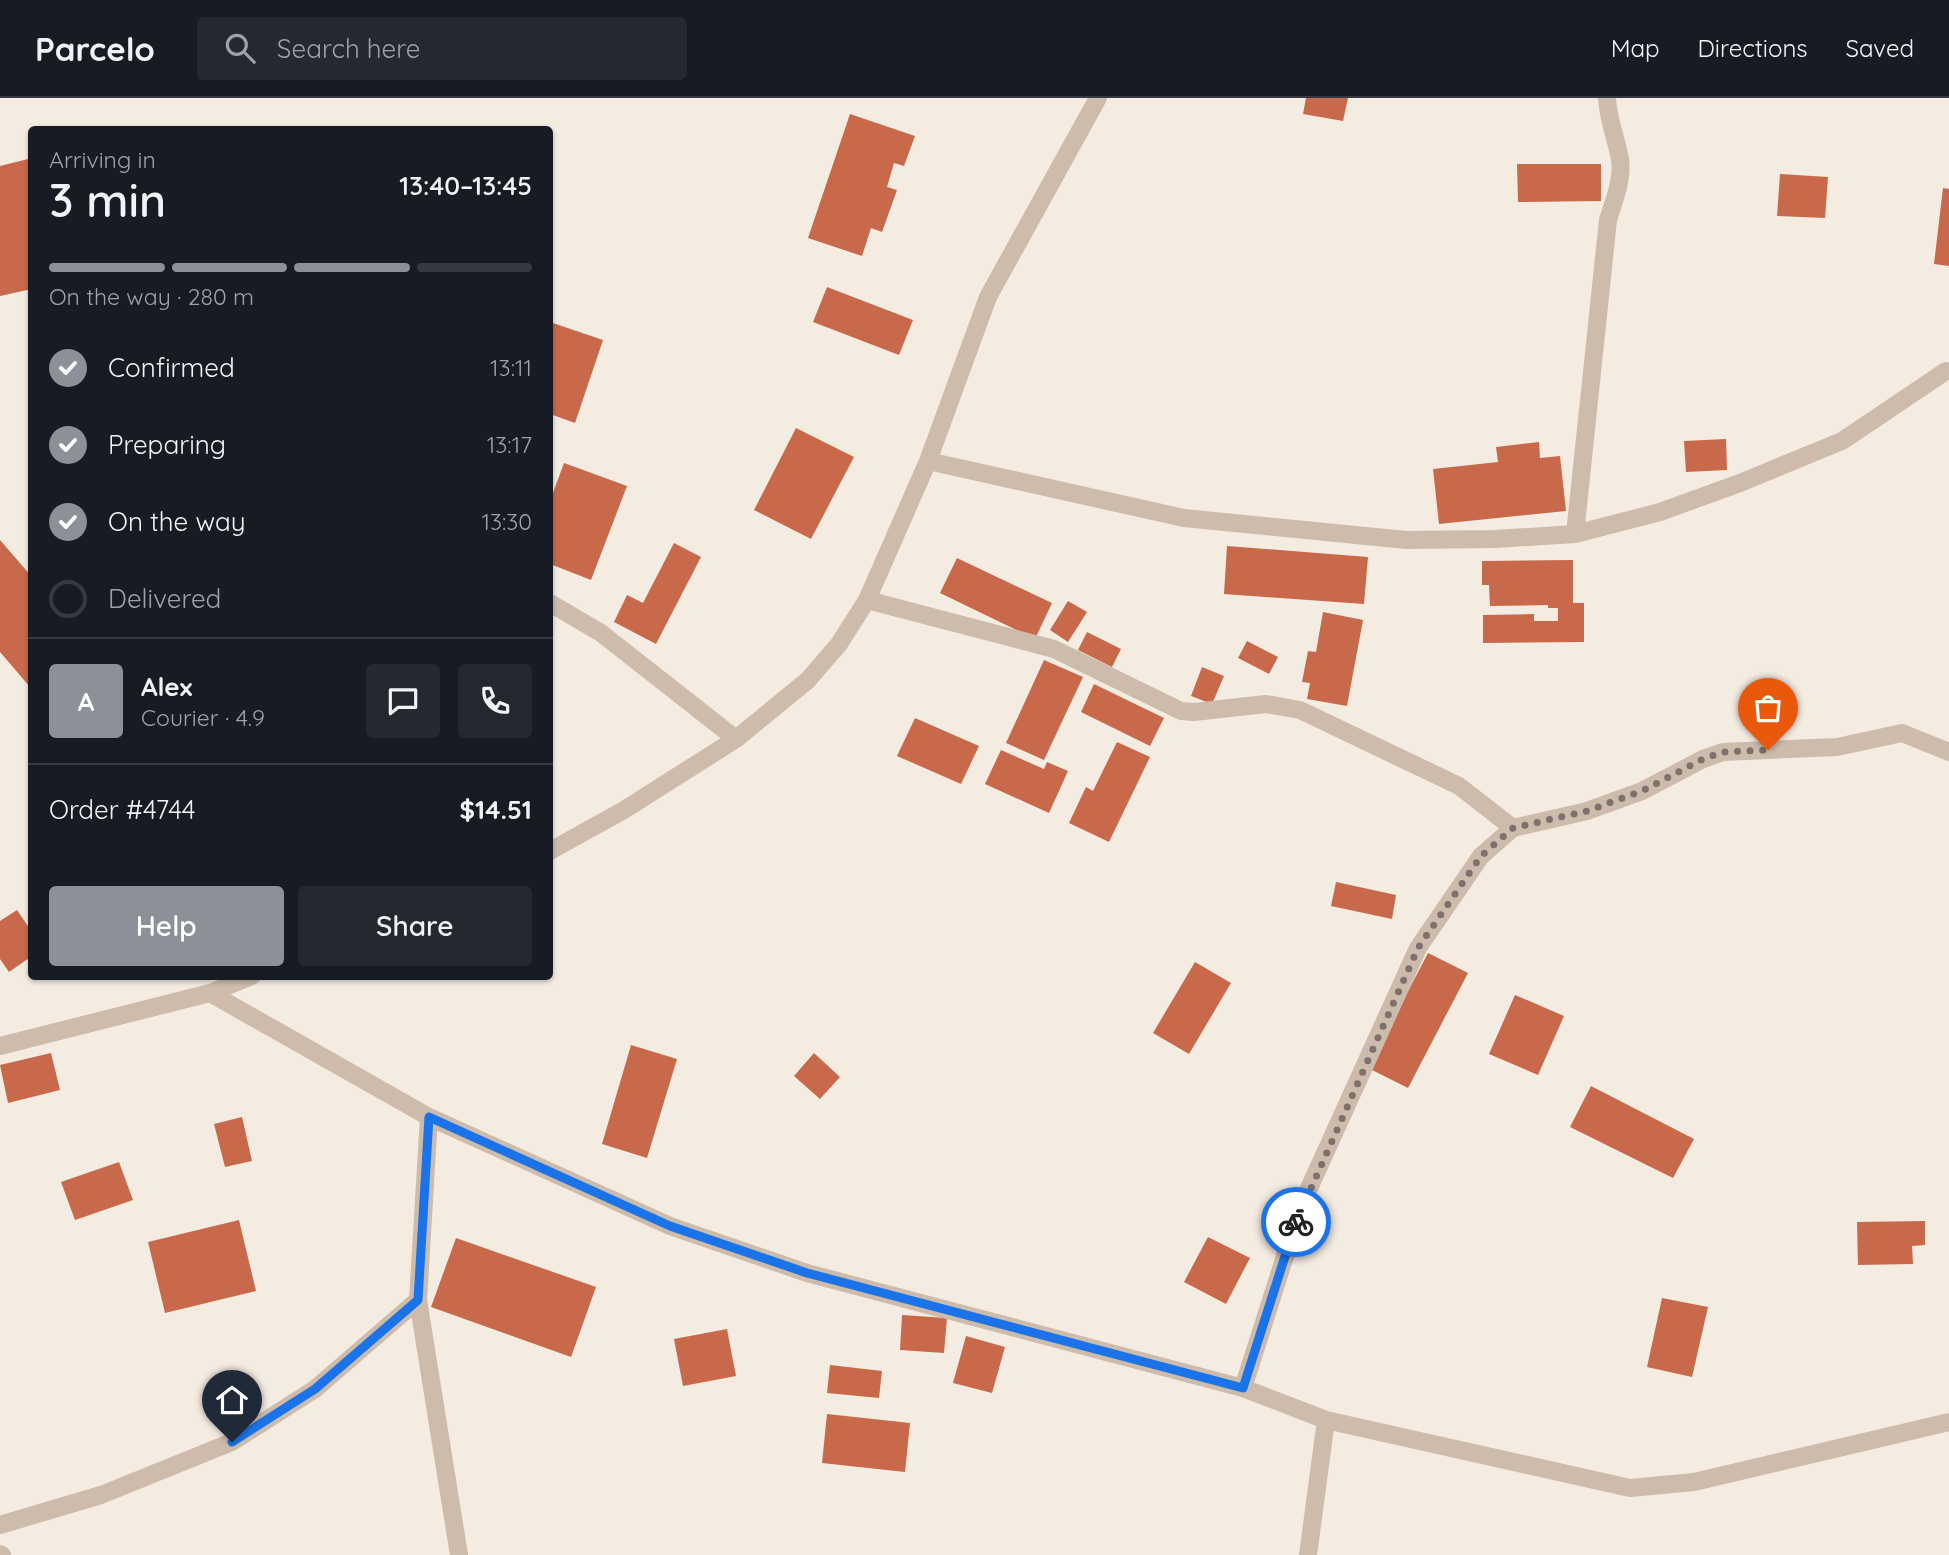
<!DOCTYPE html>
<meta charset="utf-8">
<style>
:root{--surface:#171b24;--page:#242831;--text:#f1f3f6;--muted:#9ea1a6;--line:#363941;--accent:#8c9099}
body{margin:0;font-family:Quicksand,sans-serif;background:var(--page);color:var(--text);height:100vh;display:flex;flex-direction:column;font-size:26px;white-space:nowrap}
*{box-sizing:border-box;margin:0}
p{font-size:23px;color:var(--muted)}
.icon{flex:none;width:38px;height:38px;fill:none;stroke:currentColor;stroke-width:2;stroke-linecap:round;stroke-linejoin:round}
.map{position:relative;flex:1;overflow:hidden}
.sheet{position:absolute;left:28px;top:28px;width:525px;height:854px;display:flex;flex-direction:column;background:var(--surface);border-radius:7px;box-shadow:0 2px 5px #0004}
.sheet>*{flex:none}
.pin{position:absolute;display:grid;place-items:center;width:60px;height:60px;color:#fff;margin:-72px -30px;border-radius:50% 50% 50% 0;rotate:-45deg;box-shadow:0 0 7px #0007}
.pin .icon{rotate:45deg}
.courier{position:absolute;display:grid;place-items:center;width:70px;height:70px;margin:-35px;border:5px solid #1a73e8;border-radius:50%;background:#fff;color:#222;box-shadow:0 2px 9px #0007}
.head em{font-style:normal;font-weight:600}
.head div{display:flex;flex-direction:column-reverse}
.head{display:flex;align-items:center;justify-content:space-between;height:119px;padding:0 21px}
h1{font-size:46px;font-weight:600;line-height:52px}
.bar{display:grid;grid-template-columns:repeat(4,1fr);gap:10px 7px;align-content:center;height:84px;padding:0 21px}
.bar i{height:9px;border-radius:5px;background:var(--line)}
.bar .selected{background:var(--accent)}
.bar p{grid-column:span 4}
.line{display:flex;align-items:center;gap:18px;padding:0 21px;border-top:2px solid var(--line)}
.line div{flex:1}
.round{display:grid;place-items:center;flex:none;width:74px;height:74px;border-radius:7px;background:var(--page)}
ol{padding:0 21px;list-style:none}
li{display:flex;align-items:center;gap:21px;height:77px}
li p{margin-inline-start:auto}
li .icon{padding:7px;border-radius:50%;background:var(--accent);color:#fff;stroke-width:4}
li:last-child{color:var(--muted)}
li i{width:38px;height:38px;border:4px solid var(--line);border-radius:50%}
.cta{display:flex;gap:14px;margin-top:auto;padding:14px 21px}
.cta a{flex:1;height:80px;border-radius:7px;background:var(--accent);color:#fff;font-size:28px;font-weight:600;line-height:80px;text-align:center}
.cta a+a{background:var(--page);color:var(--text)}
header{display:flex;align-items:center;gap:42px;box-sizing:border-box;height:98px;padding:0 35px;background:var(--surface);border-bottom:2px solid var(--line)}
header strong{font-size:33px}
nav{display:flex;gap:38px;margin-inline-start:auto;font-size:24px}
.search{width:490px;height:63px;background:var(--page);display:flex;align-items:center;gap:18px;box-sizing:border-box;padding:0 24px;border-radius:7px;color:var(--muted);font-size:26px}
.map>svg:first-child{display:block}
</style>
<header>
<strong>Parcelo</strong>
<div class="search"><svg class="icon" aria-label="search" viewBox="0 0 24 24"><circle cx="10" cy="10" r="6"/><path d="M15 15l6 6"/></svg>Search here</div>
<nav><a>Map</a><a>Directions</a><a>Saved</a></nav>
</header>
<div class="map">
<svg width="1949" height="1457" viewBox="0 0 1949 1457">
<rect width="100%" height="100%" fill="#f4ebe1"/>
<!-- building -->
<path fill="#c8694b" d="M1306,0H1348L1343,23L1303,16Z
M850,16L915,38L904,68L894,65L887,89L897,92L882,134L871,130L862,158L808,140Z
M32,60V191L0,198V68Z
M1517,66H1601V103L1518,104Z
M1780,76L1828,79L1825,120L1777,118Z
M1943,90L1949,91V168L1934,166Z
M827,189L913,222L899,257L813,224Z
M550,224L603,242L575,325L550,316Z
M796,330L854,359L811,441L754,412Z
M1726,341L1727,372L1686,374L1684,343Z
M1539,344L1540,360L1560,358L1566,413L1439,426L1433,371L1498,364L1496,349Z
M564,365L627,388L591,482L550,466V403Z
M0,442L32,479L30,589L0,554Z
M674,445L701,459L656,546L614,524L627,497L643,505Z
M1227,448L1368,459L1364,506L1224,496Z
M957,460L1052,505L1035,541L940,495Z
M1573,462V505H1584V544L1483,545V517L1534,516V523H1558V510H1548V507L1490,508L1489,487H1482V463Z
M1068,503L1087,514L1068,544L1050,532Z
M1323,514L1363,522L1347,608L1307,601L1310,585L1302,584L1308,553L1316,554Z
M1087,534L1121,551L1112,569L1078,552Z
M1247,543L1278,559L1269,576L1238,560Z
M1044,562L1083,579L1044,662L1006,645Z
M1202,569L1224,578L1212,606L1191,598Z
M1094,586L1164,620L1150,648L1081,614Z
M915,620L979,648L961,686L897,658Z
M1117,644L1150,659L1109,744L1069,725L1086,689L1093,693Z
M1001,652L1044,671L1047,664L1068,673L1049,715L985,686Z
M1336,784L1396,797L1392,821L1331,808Z
M17,812L32,834V858L9,874L0,861V823Z
M1428,855L1468,875L1408,990L1368,970Z
M1195,864L1231,885L1189,956L1153,935Z
M1515,897L1564,918L1538,977L1489,956Z
M631,947L677,961L647,1060L602,1046Z
M51,955L60,992L8,1005L0,967Z
M814,955L840,979L820,1001L794,978Z
M1591,988L1694,1041L1673,1080L1570,1029Z
M242,1019L252,1063L225,1069L214,1026Z
M119,1064L133,1102L75,1122L61,1084Z
M239,1122L256,1193L165,1215L148,1144Z
M1925,1123V1147L1912,1148L1913,1166L1858,1167L1857,1124Z
M1208,1139L1250,1160L1226,1206L1184,1184Z
M456,1140L596,1189L571,1259L431,1209Z
M1662,1200L1708,1209L1692,1279L1647,1269Z
M902,1217L947,1220L944,1255L900,1252Z
M727,1231L736,1278L683,1288L674,1241Z
M966,1238L1005,1249L992,1295L953,1285Z
M830,1267L882,1273L879,1300L827,1295Z
M827,1316L910,1325L905,1374L822,1365Z"/>
<g fill="none" stroke-linecap="round" stroke-linejoin="round">
<!-- minor -->
<path stroke="#cdbbac" stroke-width="18" d="M928,363L1184,420L1406,442L1495,441L1575,436L1660,414L1740,385L1842,343L1946,273
M1575,436L1608,122C1614,103 1623,81 1620,61C1616,40 1608,21 1607,0
M867,502L1054,551L1181,613L1194,614L1266,606L1300,612L1459,688L1513,730
M550,505L601,535L736,641L624,712L550,753
M736,641L808,582L839,546L867,502L928,363L988,199L1098,0
M210,895L252,878
M0,948L210,895L429,1019L418,1202L315,1291L232,1344L101,1397L0,1427
M429,1019L670,1128L807,1175L1243,1290L1326,1322L1630,1390L1694,1384L1949,1324
M418,1202L459,1457
M1243,1290L1301,1108L1418,850L1481,758L1513,730L1587,713L1642,693L1703,661L1723,654L1837,649L1902,635L1949,654
M0,1456L2,1457
M1308,1457L1326,1322"/>
</g>
<g fill="none" stroke-linecap="round" stroke-linejoin="round">
<!-- done -->
<path stroke="#7c716b" stroke-width="7" stroke-dasharray="0 12.6" d="M1296,1124L1418,850L1481,758L1513,730L1587,713L1642,693L1703,661L1723,654L1768,652"/>
<!-- route -->
<path stroke="#1a73e8" stroke-width="9" d="M232,1344L315,1291L418,1202L429,1019L670,1128L807,1175L1243,1290L1296,1124"/>
</g>
</svg>
<div class="pin" style="left:1768px;top:652px;background:#ea580c"><svg class="icon" aria-label="bag" viewBox="0 0 24 24"><path d="M5 8h14l-1 12H6zM9 8a3 3 0 0 1 6 0"/></svg></div>
<div class="pin" style="left:232px;top:1344px;background:#1f2937"><svg class="icon" aria-label="home" viewBox="0 0 24 24"><path d="M3 11l9-7 9 7M6 9v11h12V9"/></svg></div>
<div class="courier" style="left:1296px;top:1124px"><svg class="icon" aria-label="bike" viewBox="0 0 24 24"><circle cx="6" cy="16" r="4"/><circle cx="18" cy="16" r="4"/><path d="M6 16l4-8h5l3 8M10 8l3 8H6M13 5h3"/></svg></div>
<section class="sheet">
<div class="head"><div><h1>3 min</h1><p>Arriving in</p></div><em>13:40–13:45</em></div>
<div class="bar"><i class="selected"></i><i class="selected"></i><i class="selected"></i><i></i><p>On the way · 280 m</p></div>
<ol>
<li><svg class="icon" aria-label="check" viewBox="0 0 24 24"><path d="M5 12l5 5 9-10"/></svg>Confirmed<p>13:11</p></li>
<li><svg class="icon" aria-label="check" viewBox="0 0 24 24"><path d="M5 12l5 5 9-10"/></svg>Preparing<p>13:17</p></li>
<li><svg class="icon" aria-label="check" viewBox="0 0 24 24"><path d="M5 12l5 5 9-10"/></svg>On the way<p>13:30</p></li>
<li><i></i>Delivered</li>
</ol>
<div class="line" style="height:126px"><b class="round" style="background:var(--accent);color:#fff">A</b><div><b>Alex</b><p>Courier · 4.9</p></div><a class="round"><svg class="icon" aria-label="chat" viewBox="0 0 24 24"><path d="M4 5h16v11H9l-5 4z"/></svg></a><a class="round"><svg class="icon" aria-label="phone" viewBox="0 0 24 24"><path d="M5 4h4l2 5-3 2q2 4 5 5l2-3 5 2v4C11 20 4 13 5 4z"/></svg></a></div>
<div class="line" style="height:91px"><div>Order #4744</div><b>$14.51</b></div>
<div class="cta"><a>Help</a><a>Share</a></div>
</section>
</div>
